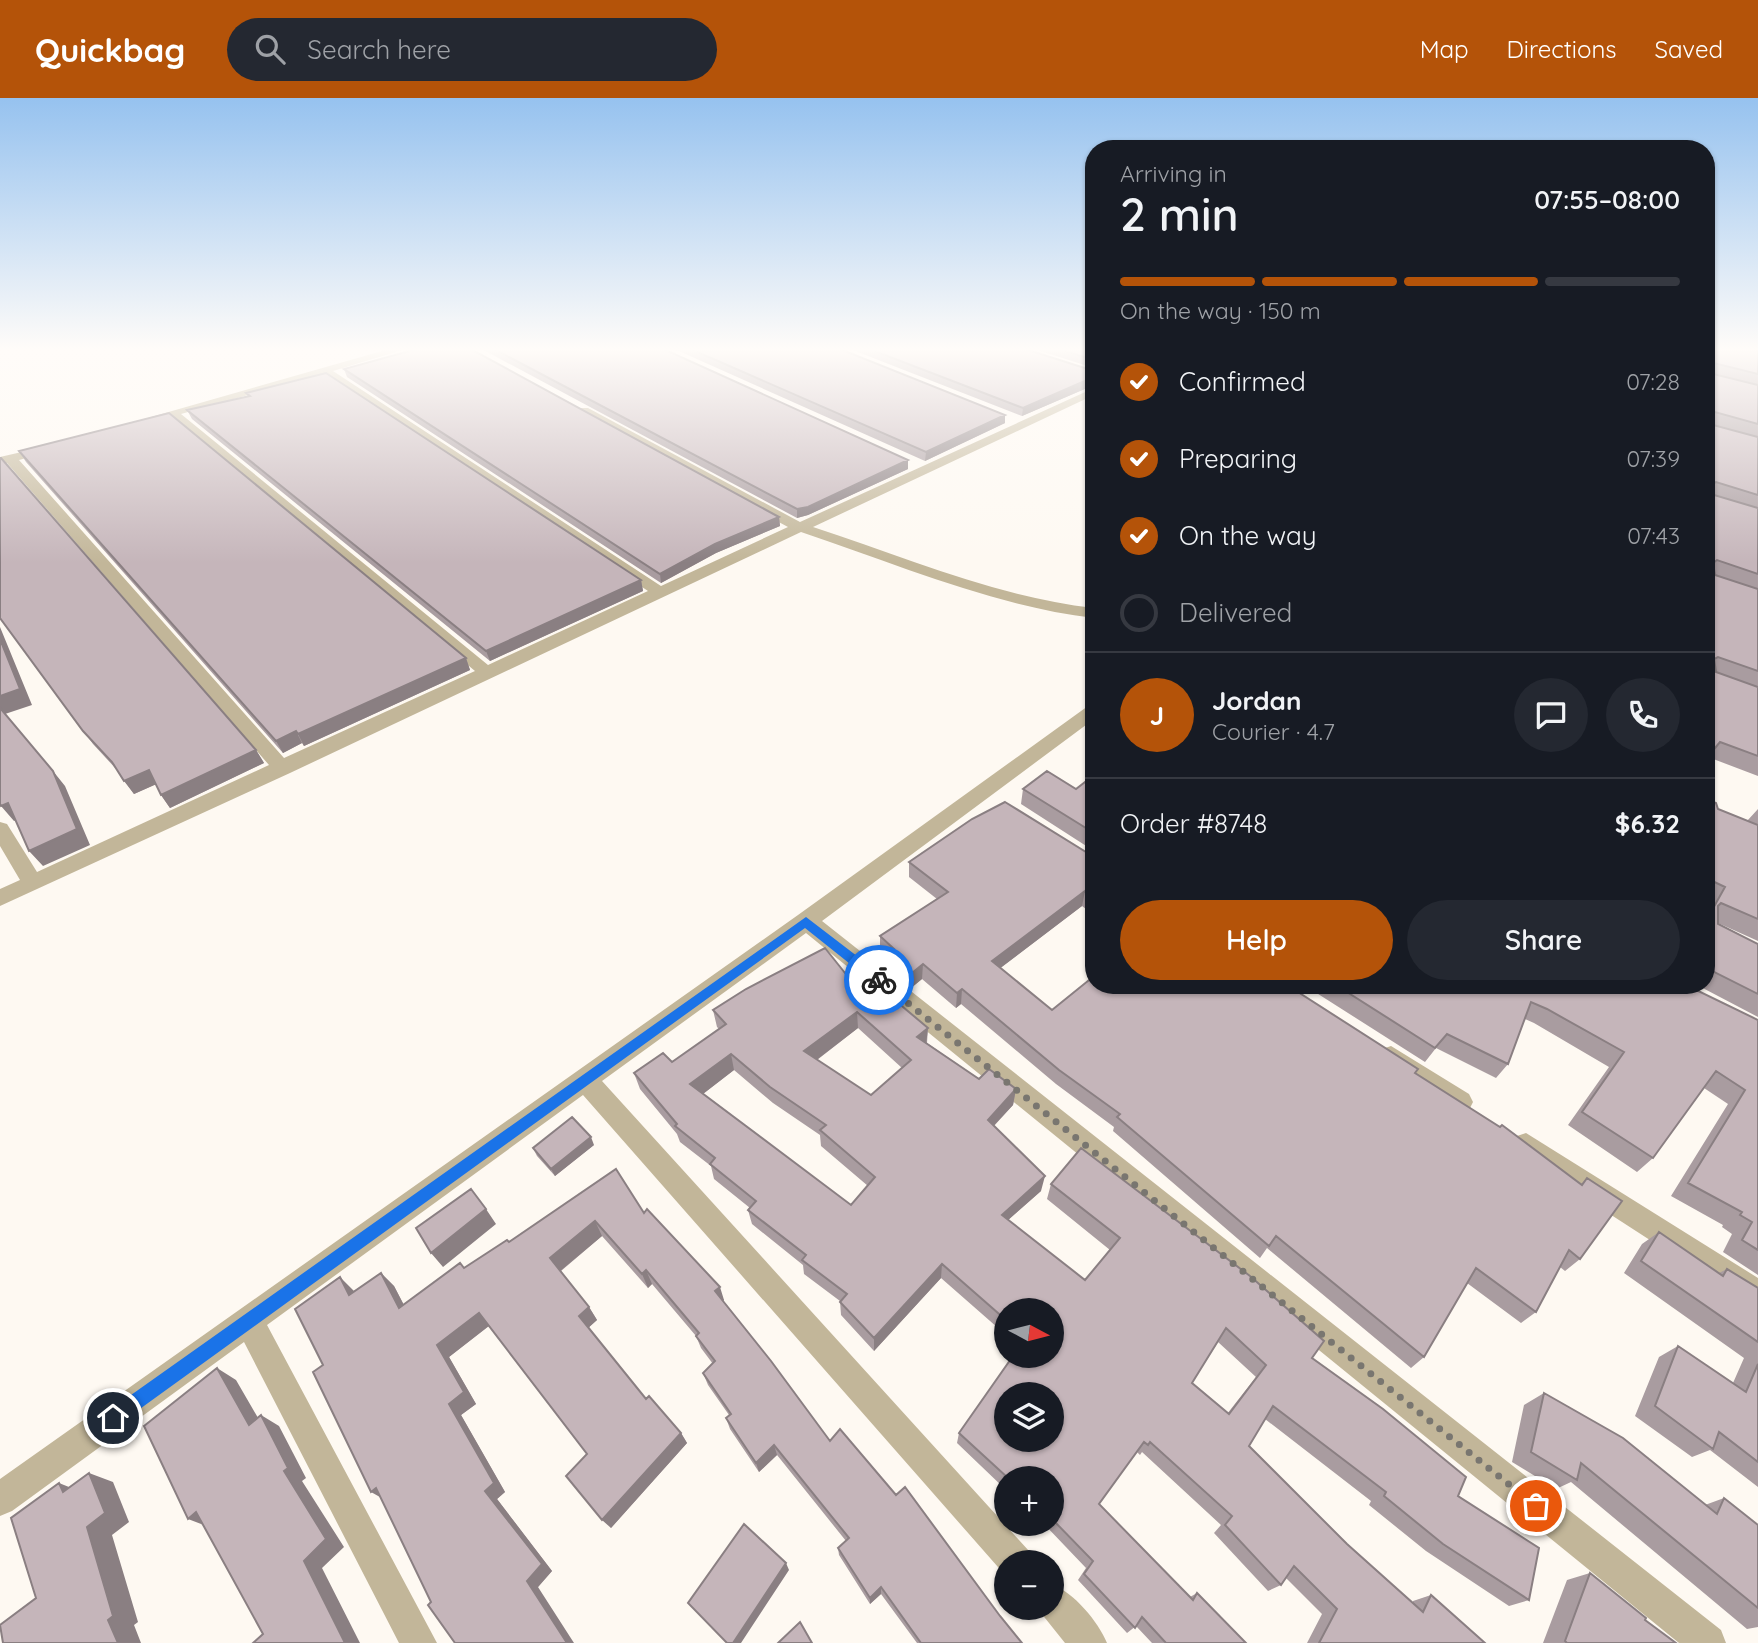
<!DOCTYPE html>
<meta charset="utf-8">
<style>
:root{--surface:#171b24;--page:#242831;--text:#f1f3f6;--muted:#9ea1a6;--line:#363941;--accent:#b45309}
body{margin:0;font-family:Quicksand,sans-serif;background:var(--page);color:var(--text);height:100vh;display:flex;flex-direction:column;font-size:26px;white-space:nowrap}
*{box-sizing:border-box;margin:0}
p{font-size:23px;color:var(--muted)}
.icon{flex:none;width:38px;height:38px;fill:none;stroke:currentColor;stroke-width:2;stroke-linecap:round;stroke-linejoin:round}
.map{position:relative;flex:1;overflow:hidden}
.side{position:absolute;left:1085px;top:42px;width:630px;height:854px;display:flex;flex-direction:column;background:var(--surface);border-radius:28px;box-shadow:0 2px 5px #0004}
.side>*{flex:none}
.needle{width:46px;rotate:97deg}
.controls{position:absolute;left:994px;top:1200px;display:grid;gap:14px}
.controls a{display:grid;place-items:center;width:70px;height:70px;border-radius:50%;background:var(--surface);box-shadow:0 2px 5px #0004;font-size:35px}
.pin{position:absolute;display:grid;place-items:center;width:60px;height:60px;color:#fff;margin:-30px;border:4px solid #fff;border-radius:50%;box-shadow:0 2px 7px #0007}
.courier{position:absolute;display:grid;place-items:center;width:70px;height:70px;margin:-35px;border:5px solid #1a73e8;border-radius:50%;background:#fff;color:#222;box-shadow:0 2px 9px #0007}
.overview em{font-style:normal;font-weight:600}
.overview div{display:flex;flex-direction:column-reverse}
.overview{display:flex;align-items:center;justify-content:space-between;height:119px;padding:0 35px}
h1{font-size:46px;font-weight:600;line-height:52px}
.bar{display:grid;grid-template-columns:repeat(4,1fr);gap:10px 7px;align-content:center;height:84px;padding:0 35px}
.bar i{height:9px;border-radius:5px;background:var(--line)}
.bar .selected{background:var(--accent)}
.bar p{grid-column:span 4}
.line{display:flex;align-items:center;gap:18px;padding:0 35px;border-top:2px solid var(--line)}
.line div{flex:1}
.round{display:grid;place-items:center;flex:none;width:74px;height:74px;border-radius:37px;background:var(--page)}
ol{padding:0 35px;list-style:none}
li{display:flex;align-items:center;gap:21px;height:77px}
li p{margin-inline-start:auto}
li .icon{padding:7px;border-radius:50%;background:var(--accent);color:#fff;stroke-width:4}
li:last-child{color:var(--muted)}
li i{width:38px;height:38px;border:4px solid var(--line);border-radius:50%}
.action{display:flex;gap:14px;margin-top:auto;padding:14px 35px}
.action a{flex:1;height:80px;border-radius:42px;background:var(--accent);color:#fff;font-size:28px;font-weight:600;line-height:80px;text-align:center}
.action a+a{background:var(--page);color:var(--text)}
header{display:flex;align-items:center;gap:42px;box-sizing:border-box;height:98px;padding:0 35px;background:var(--accent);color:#fff}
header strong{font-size:33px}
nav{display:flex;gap:38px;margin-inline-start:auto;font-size:24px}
.search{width:490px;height:63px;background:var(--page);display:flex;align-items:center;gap:18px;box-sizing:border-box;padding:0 24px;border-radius:38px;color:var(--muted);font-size:26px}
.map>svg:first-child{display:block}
</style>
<header>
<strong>Quickbag</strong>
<div class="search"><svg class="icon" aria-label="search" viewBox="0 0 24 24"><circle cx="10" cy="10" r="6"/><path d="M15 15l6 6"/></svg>Search here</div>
<nav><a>Map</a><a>Directions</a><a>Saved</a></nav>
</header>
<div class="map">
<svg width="1758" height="1545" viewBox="0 0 1758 1545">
<rect width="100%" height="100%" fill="#fef9f2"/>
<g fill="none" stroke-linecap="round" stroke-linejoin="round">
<!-- minor -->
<path fill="#c2b699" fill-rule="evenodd" d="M396,249H412L333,273L661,488L788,429L580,316V310H588L800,424L1094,290V297L813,429C905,459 997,499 1094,510V520C993,508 897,466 801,434L290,675L0,808V791L20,782L0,748V724L7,726L37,774L269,667L7,365L0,367V359L52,347V353L19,362L284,660L475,573L171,319L143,327L137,323ZM323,276L648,493L488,567L181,316Z
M1094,607V621L822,823L1721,1532L1726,1545H1679L806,835L602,983L1029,1453L1034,1465H1006L1005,1477L583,997L267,1227L437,1545H399L244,1244L12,1413L0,1418V1381L798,817L1088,608Z
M1391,948L1469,996L1473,1004L1469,1012L1460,1015L1451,1012L1382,967L1379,959L1382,951Z
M1526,1035L1758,1180V1212L1517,1056L1513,1047L1517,1038Z
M1052,1486C1074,1495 1098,1523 1107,1545H1065L1037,1510H1052Z"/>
</g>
<!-- wall -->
<path fill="#a99ca0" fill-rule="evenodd" d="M478,249H659L908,371L808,417L797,420Z
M670,249H835L1005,317V325L925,363Z
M845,249H1019L1094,273V287L1022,318Z
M1028,249H1094V270Z
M1706,249H1758V678L1708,659Z
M344,271L779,419L780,428L716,455L661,485L347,279Z
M246,295L641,482L643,493L490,563L192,321L187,312L248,298Z
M19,353L466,560L470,572L304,648L302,645L283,655L26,364Z
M0,520L256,652L264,665L170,710L161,697L156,686L134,696L117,672L93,646Z
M1094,677V753L1021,706L1023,691H1076Z
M1706,701L1718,711L1747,723L1758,711V843L1718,825L1758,846V919L1697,887H1706V812L1711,804L1706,802Z
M1094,759V817L1082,808L1000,870L1052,912L1415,975L1581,1086L1587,1080L1580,1161L1565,1173L1560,1169L1536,1214L1521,1225L1467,1185L1424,1259L1411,1270L1267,1150L1260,1160L1113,1033L1114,1029L1056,986L961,906L956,910L922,881L911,890L886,871L887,859L880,853V838L937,801L909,779V764Z
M849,880L890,889V897L928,930L927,945L979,981L1016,991L1013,1007L994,1028L1041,1093L1008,1122L1085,1182L1110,1152L1047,1101L1051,1086L1312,1260L1458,1398L1529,1502L1509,1508L1426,1453L1369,1407L1371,1403L1265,1321L1249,1348L1347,1446L1413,1505V1503L1431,1497L1485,1545H1307L1322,1516L1286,1480L1281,1487L1268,1493L1214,1435L1221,1427L1142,1354L1140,1357L1137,1354L1099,1406L1190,1499L1197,1495L1246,1545H1152L1136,1528L1127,1535L1078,1482L1086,1470L1044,1426H1052V1381H1006V1387L1004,1390L957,1345L959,1335L1052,1258L1006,1213V1237L941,1180L874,1253L841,1217L840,1203L804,1176L803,1167L752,1126L748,1112L750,1110L714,1081L711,1068L680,1044L677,1036L640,991L634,975L672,964L719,931L717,929L713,912ZM858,930L902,970L871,997L817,962ZM734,972L773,1005L820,1037L821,1048L868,1088L851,1107L703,996ZM1218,1244L1256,1279L1227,1316L1192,1285Z
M1304,887H1686L1758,922V1177L1723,1154L1732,1136L1722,1129L1723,1127L1671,1098L1728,1006L1704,990L1653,1060L1637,1074L1568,1027L1609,969L1534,925L1525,921L1508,966L1496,980L1436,950L1425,964Z
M594,1047L555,1078L537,1058L533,1050Z
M644,1115L724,1202L723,1203L830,1343L1000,1518L1022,1545H917L881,1496L870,1506L839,1457L838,1450L846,1443L777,1357L759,1374L730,1331L726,1320L729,1317L708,1287L703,1275L713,1266L701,1250L696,1238L652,1186L648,1190L602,1138L561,1173L589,1209L597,1222L588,1230L646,1301L681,1335L687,1345L611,1430L587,1356L489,1228L449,1259L476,1306L461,1317L505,1394L497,1401L552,1473L538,1489L431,1504L323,1267L354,1193L381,1175L394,1188L404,1207L509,1144Z
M1659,1134L1719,1175L1727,1171L1758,1190V1389L1710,1352L1692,1359L1635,1318L1659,1259L1678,1248L1733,1285L1744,1260L1624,1175L1642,1146Z
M1544,1295L1705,1407L1724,1400L1758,1427V1529L1747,1531L1571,1384L1556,1391L1512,1364L1524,1307Z
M1590,1475L1645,1522L1676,1545H1543L1567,1482Z"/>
<!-- shaded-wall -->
<path fill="#8a7f82" d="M1094,279V287L1022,318L1023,310Z
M1005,317V325L925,363L926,354Z
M908,362V371L808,417L797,420V411Z
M779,419L780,428L716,455L661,485L660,476L715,446Z
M641,482L643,493L490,563L486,553Z
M0,529L32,607L5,616L0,610Z
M466,560L470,572L304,648L298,636Z
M296,633L302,645L283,655L276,643Z
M256,652L264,665L170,710L161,697Z
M149,672L159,685L134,696L124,683Z
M53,673L65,688L90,747L43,768L29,753Z
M8,705L22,720L14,723L1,708Z
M1085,793L1082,808L990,878L992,863Z
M923,866L922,881L911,890L912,875Z
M962,891L961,906L956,910L957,895Z
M857,914L858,930L806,970L804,953Z
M928,930L926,947L917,939Z
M731,956L734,972L695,1002L690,986Z
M1016,991L1013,1007L985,1037L988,1022Z
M591,1039L594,1047L555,1078L551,1071Z
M1045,1078L1041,1093L998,1131L1002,1117Z
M486,1111L496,1126L443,1169L431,1155Z
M595,1123L602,1138L559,1174L550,1160Z
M942,1166L941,1180L874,1253V1240Z
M646,1172L652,1186L648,1190L642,1176Z
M381,1175L394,1188L412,1223L399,1210Z
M340,1179L354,1193L363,1210L349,1197Z
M720,1189L724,1202L719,1207L715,1193Z
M589,1209L597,1222L587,1231L579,1218Z
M479,1215L490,1227L449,1259L476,1306L461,1317L505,1394L497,1401L552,1473L538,1489L574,1545H567L527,1483L485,1393L449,1306L437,1247Z
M217,1270L236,1282L268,1337L249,1327Z
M261,1317L279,1328L306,1380L302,1383L344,1449L322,1470L360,1545H345L304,1463L284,1373Z
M681,1335L687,1345L611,1430L602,1422Z
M774,1347L777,1357L759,1374L756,1365Z
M89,1375L113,1384L129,1424L112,1437L138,1524L134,1527L141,1545H118L108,1522L87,1429Z
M59,1385L84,1395L63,1394Z
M376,1390L387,1403L371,1394Z
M196,1414L209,1429L188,1421Z
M786,1465L789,1472L741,1545H733Z
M881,1489V1496L870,1506V1500Z"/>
<!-- building -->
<path fill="#c5b5ba" stroke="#8a7f82" stroke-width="2" fill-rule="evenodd" d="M424,249H467L779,419L715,446L660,476L344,271Z
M490,249H659L908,362L808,409L797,411Z
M686,249H835L1005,317L926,354Z
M864,249H1019L1094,273V279L1023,310Z
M1052,249H1094V262Z
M1706,249H1758V276L1714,265L1711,268L1713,276L1758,287V326L1715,314L1711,317L1713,327L1758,339V397L1716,384L1712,386L1714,397L1758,410V476L1717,462L1713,465L1715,477L1758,491V573L1718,559L1714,561L1716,574L1758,589V658L1720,644L1706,661Z
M326,275L641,482L486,553L187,312L250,298L246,295Z
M169,315L466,560L298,636L296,633L276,643L19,353Z
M0,360H1L256,652L161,697L149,672L124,683L112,664L83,633L0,520Z
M0,541L20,591L0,598Z
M0,610L53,673L77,731L29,753L8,705L1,708L0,706Z
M1047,673L1076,691L1094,677V735L1023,691Z
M1706,701L1716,705L1718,711L1758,727V821L1721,805L1718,808V826L1758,846V896L1706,870V823L1725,789L1706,780Z
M1005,704L1094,759V799L1085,793L992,863L1052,912L1094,878V887H1287L1418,971L1415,975L1500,1029L1502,1027L1582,1087L1587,1080L1622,1103L1580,1161L1569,1152L1536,1214L1476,1170L1424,1259L1276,1138L1269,1148L1117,1019L1120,1016L1059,972L962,891L957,895L923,866L912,875L887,856L894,851L880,838L948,794L909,764L972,721Z
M825,850L849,880L865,869L890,889L884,893L928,930L917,939L979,981L989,971L1016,991L988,1022L1045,1078L1002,1117L1085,1182L1120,1140L1051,1086L1081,1050L1250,1178L1324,1243L1312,1260L1383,1311L1466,1379L1458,1398L1539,1450L1529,1502L1443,1446L1384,1398L1386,1394L1273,1308L1249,1348L1347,1446L1423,1514L1431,1497L1485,1545H1319L1337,1511L1294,1468L1281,1487L1225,1427L1232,1418L1150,1344L1148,1347L1144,1344L1099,1406L1193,1502L1197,1495L1246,1545H1166L1142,1519L1135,1530L1084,1476L1093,1463L1052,1421V1381H1013L1010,1377L1008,1380L959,1335L1013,1258H1052V1213H1006V1222L942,1166L874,1240L840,1204L847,1196L802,1162L806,1157L748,1112L756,1103L710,1066L715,1060L675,1028L677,1026L634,975L663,955L672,964L726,926L713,912L746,891ZM857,914L911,962L871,997L804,953ZM731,956L770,989L826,1027L820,1032L875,1079L851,1107L690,986ZM1226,1230L1266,1267L1229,1316L1192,1285ZM1006,1297H1052V1342H1006Z
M1336,887H1686L1758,922V1152L1742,1142L1752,1124L1740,1117L1742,1114L1688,1085L1745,992L1716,973L1653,1060L1582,1014L1624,954L1547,911L1531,904L1508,966L1447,936L1435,950Z
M572,1019L591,1039L551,1071L533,1050Z
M616,1071L644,1115L647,1111L720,1189L715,1193L771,1263L830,1343L840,1331L896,1397L905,1389L1000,1518L1022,1545H921L881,1489L870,1500L838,1450L849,1440L774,1347L756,1365L726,1320L731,1316L703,1275L715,1263L696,1238L699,1235L646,1172L642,1176L595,1123L550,1160L589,1209L579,1218L646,1301L649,1298L681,1335L602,1422L566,1378L587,1356L479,1215L437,1247L464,1294L449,1306L494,1385L485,1393L542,1466L527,1483L567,1545H455L428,1507L431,1504L376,1390L371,1394L313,1274L323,1267L295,1211L340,1179L349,1197L381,1175L399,1210L460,1165L464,1170L507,1142L509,1144Z
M471,1091L486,1111L431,1155L416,1130Z
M1659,1134L1723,1178L1727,1171L1758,1190V1244L1641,1163Z
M1678,1248L1746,1294L1758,1266V1364L1719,1334L1713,1351L1655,1308Z
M217,1270L249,1327L261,1317L288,1370L284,1373L326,1441L304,1463L345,1545H253L263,1536L196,1414L188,1421L144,1328Z
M1544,1295L1623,1340L1717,1416L1724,1400L1758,1427V1510L1581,1365L1577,1382L1531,1354Z
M89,1375L105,1415L87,1429L113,1518L108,1522L118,1545H3L0,1527L36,1500L11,1420L59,1385L63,1394Z
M744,1426L786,1465L733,1545H727L688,1505Z
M1590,1475L1646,1520L1645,1522L1676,1545H1567L1565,1543Z
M800,1524L812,1545H778Z"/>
<!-- sky -->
<linearGradient id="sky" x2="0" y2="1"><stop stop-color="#96c2ef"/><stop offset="0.54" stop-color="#fffcf9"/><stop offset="1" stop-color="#fffcf9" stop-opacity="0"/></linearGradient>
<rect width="1758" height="465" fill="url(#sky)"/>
<!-- route -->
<path fill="#1a73e8" d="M806,819L883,878V885H874L805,830L119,1326L113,1329L107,1326L105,1320L107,1314Z"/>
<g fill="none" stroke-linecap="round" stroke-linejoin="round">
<!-- done -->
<path stroke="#797670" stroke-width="7" stroke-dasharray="0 12.6" d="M879,882L1536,1408"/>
</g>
</svg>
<div class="controls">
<a><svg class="needle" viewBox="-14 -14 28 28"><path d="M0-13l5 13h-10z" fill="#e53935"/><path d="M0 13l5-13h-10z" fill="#9ea1a6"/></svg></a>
<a><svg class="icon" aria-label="layers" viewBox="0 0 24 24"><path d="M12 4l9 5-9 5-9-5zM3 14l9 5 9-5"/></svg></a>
<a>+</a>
<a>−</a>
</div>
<div class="pin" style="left:1536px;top:1408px;background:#ea580c"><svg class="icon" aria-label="bag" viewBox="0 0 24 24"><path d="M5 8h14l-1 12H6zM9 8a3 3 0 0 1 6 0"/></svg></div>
<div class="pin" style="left:113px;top:1320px;background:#1f2937"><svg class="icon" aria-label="home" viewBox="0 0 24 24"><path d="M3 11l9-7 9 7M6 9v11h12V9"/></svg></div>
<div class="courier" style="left:879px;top:882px"><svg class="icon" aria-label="bike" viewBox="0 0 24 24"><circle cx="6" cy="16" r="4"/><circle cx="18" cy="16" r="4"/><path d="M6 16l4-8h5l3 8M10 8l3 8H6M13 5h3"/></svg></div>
<section class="side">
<div class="overview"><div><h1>2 min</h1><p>Arriving in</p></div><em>07:55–08:00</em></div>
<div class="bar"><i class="selected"></i><i class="selected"></i><i class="selected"></i><i></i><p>On the way · 150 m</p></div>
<ol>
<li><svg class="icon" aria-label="check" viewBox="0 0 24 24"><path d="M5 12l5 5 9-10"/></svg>Confirmed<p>07:28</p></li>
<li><svg class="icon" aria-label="check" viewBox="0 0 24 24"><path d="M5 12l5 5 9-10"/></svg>Preparing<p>07:39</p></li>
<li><svg class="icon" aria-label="check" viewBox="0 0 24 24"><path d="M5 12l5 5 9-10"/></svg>On the way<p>07:43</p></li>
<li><i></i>Delivered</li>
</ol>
<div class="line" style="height:126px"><b class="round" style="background:var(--accent);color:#fff">J</b><div><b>Jordan</b><p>Courier · 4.7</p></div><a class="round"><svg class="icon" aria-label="chat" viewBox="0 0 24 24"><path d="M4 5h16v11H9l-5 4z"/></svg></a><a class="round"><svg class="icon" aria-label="phone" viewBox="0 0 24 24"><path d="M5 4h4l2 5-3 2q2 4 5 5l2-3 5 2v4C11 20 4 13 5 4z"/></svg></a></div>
<div class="line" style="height:91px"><div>Order #8748</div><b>$6.32</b></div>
<div class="action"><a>Help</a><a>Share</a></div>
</section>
</div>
